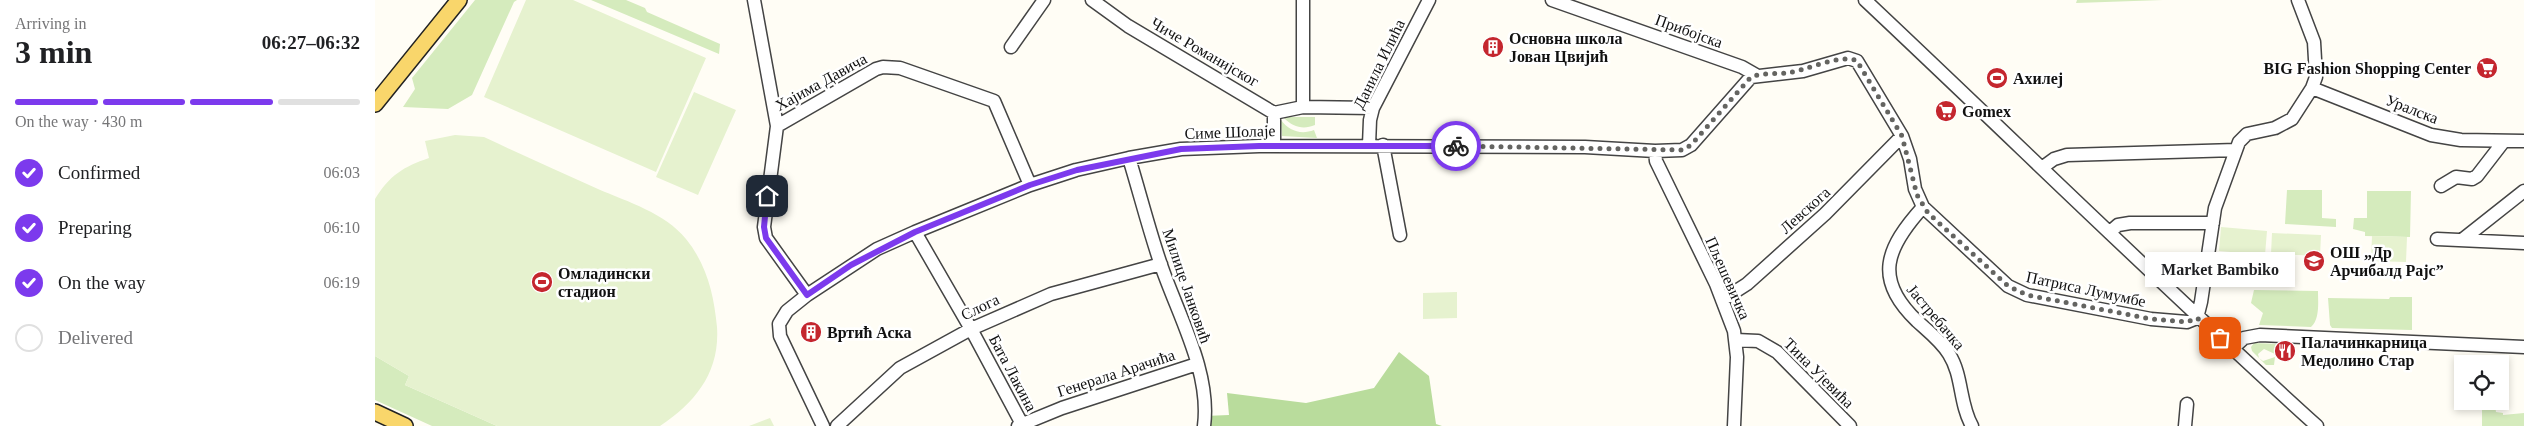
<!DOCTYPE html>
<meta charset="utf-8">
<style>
:root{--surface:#fff;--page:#f6f6f6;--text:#202124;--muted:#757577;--line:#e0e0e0;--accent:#7c3aed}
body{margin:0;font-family:"Times New Roman",serif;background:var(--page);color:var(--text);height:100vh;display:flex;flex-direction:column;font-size:19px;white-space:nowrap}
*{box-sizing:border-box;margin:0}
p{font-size:16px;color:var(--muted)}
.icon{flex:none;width:28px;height:28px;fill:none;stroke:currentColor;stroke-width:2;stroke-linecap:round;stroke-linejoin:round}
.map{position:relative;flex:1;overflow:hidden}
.details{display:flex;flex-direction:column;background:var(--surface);width:375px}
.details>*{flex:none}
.buttons{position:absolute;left:2079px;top:355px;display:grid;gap:10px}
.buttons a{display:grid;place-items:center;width:55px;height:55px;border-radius:0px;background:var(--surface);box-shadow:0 2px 8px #0003;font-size:25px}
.pin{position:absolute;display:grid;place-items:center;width:42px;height:42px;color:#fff;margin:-21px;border-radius:10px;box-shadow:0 2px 8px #0006}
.courier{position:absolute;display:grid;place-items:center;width:50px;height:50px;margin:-25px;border:4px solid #7c3aed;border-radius:50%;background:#fff;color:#222;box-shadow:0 1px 6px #0007}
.bubble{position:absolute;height:35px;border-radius:0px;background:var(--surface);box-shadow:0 2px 8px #0003;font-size:16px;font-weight:800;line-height:35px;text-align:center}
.headline em{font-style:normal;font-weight:800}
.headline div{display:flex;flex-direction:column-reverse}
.headline{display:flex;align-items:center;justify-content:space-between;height:85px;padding:0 15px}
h1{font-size:32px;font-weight:800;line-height:38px}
.bar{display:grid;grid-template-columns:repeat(4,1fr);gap:8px 5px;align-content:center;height:60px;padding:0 15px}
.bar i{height:6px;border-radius:4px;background:var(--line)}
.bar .active{background:var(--accent)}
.bar p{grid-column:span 4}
ol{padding:0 15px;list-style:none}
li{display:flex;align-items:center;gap:15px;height:55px}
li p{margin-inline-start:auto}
li .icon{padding:5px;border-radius:50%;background:var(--accent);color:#fff;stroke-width:4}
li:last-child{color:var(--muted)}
li i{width:28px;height:28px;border:2px solid var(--line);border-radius:50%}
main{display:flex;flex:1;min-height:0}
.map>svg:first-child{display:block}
</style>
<main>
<section class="details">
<div class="headline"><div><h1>3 min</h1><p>Arriving in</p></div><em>06:27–06:32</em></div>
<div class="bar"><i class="active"></i><i class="active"></i><i class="active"></i><i></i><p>On the way · 430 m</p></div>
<ol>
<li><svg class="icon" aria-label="check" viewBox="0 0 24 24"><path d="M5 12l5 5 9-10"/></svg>Confirmed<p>06:03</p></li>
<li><svg class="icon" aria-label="check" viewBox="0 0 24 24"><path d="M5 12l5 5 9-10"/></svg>Preparing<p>06:10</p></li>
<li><svg class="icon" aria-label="check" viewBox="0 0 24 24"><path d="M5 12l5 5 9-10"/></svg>On the way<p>06:19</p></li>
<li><i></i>Delivered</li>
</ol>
</section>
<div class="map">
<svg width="2149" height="426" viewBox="0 0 2149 426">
<rect width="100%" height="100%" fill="#fffdf5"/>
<!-- green -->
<path fill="#d5ebbd" d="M100,0H142L139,2L97,95L73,109L28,107L40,89L37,78Z
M216,0H251L270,8L272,12L345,44L344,54Z
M1702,0H1788L1701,3Z
M910,117H940V125C928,130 918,127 909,118Z
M906,120C914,131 926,135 939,130L942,138L907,136Z
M1912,190H1947V218L1961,219V227L1910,224Z
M1992,191H2036L2035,237L1990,236V232L1978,229L1979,218H1992Z
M1843,254L1876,256V260H1860L1859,264L1841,268Z
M1879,290L1943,291C1943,302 1945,319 1936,327L1884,325L1888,313L1876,303Z
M2015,297H2037V330L1957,328L1955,325L1953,298L2014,299Z
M1879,343L1905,344L1900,345V354L1889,349L1883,354L1884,358L1888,361L1900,357L1899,365H1891L1877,351L1876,347Z
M0,356L34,376L30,385L122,426H57L0,400Z
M2107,405H2120L2121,412L2128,413V415L2149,413V426H2107Z"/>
<!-- forest -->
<path fill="#b9dc9c" d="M1024,352L1054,376L1061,424L1067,426H829L830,416L854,415L852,393L931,403L999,388Z"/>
<!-- pitch -->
<path fill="#e6f2cf" d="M151,0H198L331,58L281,172L109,97Z
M319,92L361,110L323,195L281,177Z
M80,135L109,137C147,155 185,172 223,189C253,202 290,213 311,239C332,265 339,295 342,327C345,372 321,402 285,426H122L30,385L34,376L0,356V199C15,175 28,167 54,158L50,141Z
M1846,227L1892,231L1890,255L1844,251Z
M1897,233L1946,235L1945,256L1896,254Z
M1997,236L2032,237L2031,262L1996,261Z
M1996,267H2017L2016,276H1996Z
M1082,292V318L1048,319V293Z
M395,418L399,426H374Z"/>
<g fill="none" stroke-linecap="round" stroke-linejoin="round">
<!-- minor casing -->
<g stroke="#444" stroke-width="15">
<path id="minor" d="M379,0L402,126L389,227L391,238L432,295
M717,0L753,26L899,113V146
M1177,0L1367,67L1381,75
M1490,0C1641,142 1788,287 1942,426
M636,47L669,0
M1937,88L2056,135L2086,140L2149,141
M928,107V0
M899,113L928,107L998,108
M402,126L501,69L508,67L525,68L619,101L655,185
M994,145L995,120L998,108L1054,0
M1008,145L1025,235
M1280,151L1281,161L1341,284L1359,331L1362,357L1359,426
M754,158C765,194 774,230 786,265C803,315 836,372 829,426
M1668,167L1679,159L1692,155L1861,150
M2066,186L2081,177L2097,179L2102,176L2129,141
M1548,207C1511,248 1498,279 1542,321C1553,331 1566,341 1574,354C1588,376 1584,403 1597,426
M540,232L596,329L648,426
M1735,232L1743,225L1755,223H1838
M2062,239L2149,243
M2087,240L2149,191
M1347,300L1372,284L1450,214L1527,136
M1361,340L1383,341L1402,352L1475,426
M1857,349L1869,338L1885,335L2149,347
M448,426L405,336L404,324L412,311L432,295L502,249L540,232L655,185L701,170L754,158L806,149L884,146L1210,147L1280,151L1307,150L1316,145L1376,77L1428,71L1473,58L1482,61L1527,136L1535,159L1540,189L1548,207L1633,286L1652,295L1776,319L1812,322L1822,318L1826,302L1840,208L1864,142L1872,134L1900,128L1917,119L1937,88L1941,77L1939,42L1923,0
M462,426L525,368L596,329L676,294L786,264
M643,426L687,408L822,364
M1810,426L1812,404"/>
</g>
<!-- major casing -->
<g stroke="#222" stroke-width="18">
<path id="major" d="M0,104L84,0
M0,412L30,426"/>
</g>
<!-- minor -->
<use href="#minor" stroke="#fff" stroke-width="12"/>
<!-- major -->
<use href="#major" stroke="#f9d66b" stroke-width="15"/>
</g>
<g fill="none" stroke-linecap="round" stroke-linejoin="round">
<!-- done -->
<path stroke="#646461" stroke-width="5" stroke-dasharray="0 9" d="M1081,146L1307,150L1316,145L1376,77C1387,73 1400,74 1412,73C1430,71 1466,53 1482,61L1527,136L1542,195L1553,213L1633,286L1652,295L1776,319L1812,322L1822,318L1845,338"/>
<!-- route -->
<path stroke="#7c3aed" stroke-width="6" d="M392,196L389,227L391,238L432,295L476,265L540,232L655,185L702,170L806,149L884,146H1081"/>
</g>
<!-- icons -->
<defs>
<g id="building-disc" transform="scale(1.125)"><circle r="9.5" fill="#c4262e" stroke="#fff"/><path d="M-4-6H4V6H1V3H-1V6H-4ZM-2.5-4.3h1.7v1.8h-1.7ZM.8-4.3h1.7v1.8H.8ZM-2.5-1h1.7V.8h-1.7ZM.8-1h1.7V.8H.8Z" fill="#fff"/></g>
<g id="supermarket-disc" transform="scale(1.125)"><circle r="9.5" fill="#c4262e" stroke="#fff"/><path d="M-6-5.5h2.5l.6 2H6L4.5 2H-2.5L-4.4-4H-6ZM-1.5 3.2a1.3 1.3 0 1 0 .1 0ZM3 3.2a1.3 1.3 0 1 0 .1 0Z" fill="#fff"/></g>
<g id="stadium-disc" transform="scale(1.125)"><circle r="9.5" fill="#c4262e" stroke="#fff"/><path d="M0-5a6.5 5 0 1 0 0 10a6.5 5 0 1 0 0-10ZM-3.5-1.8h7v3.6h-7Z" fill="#fff"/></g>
<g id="school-disc" transform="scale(1.125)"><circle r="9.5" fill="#c4262e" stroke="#fff"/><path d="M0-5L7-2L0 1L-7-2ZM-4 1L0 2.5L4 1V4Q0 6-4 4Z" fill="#fff"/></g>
<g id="restaurant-disc" transform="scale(1.125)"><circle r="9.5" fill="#c4262e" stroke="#fff"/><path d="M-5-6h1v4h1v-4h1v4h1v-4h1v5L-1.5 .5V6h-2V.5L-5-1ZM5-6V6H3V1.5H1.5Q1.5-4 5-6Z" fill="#fff"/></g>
</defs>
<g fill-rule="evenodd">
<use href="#building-disc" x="1118" y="47"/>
<use href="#supermarket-disc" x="2112" y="68"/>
<use href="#stadium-disc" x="1622" y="78"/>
<use href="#supermarket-disc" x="1571" y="111"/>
<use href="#school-disc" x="1939" y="261"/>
<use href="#stadium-disc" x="167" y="282"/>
<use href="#building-disc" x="436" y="332"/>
<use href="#restaurant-disc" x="1910" y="351"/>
</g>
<g text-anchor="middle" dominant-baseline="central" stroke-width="5" stroke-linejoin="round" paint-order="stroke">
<!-- street labels -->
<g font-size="16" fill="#111" stroke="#fff">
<text transform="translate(1314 31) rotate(20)">Прибојска</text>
<text transform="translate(830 52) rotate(30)">Чиче Романијског</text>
<text transform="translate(1004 64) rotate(-64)">Данила Илића</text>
<text transform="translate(446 82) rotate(-29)">Хајима Давича</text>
<text transform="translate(2037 109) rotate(21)">Уралска</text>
<text transform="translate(855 132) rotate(-2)">Симе Шолаје</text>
<text transform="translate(1430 210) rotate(-42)">Левскога</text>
<text transform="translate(1353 278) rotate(66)">Пљешевичка</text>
<text transform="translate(812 286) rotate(71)">Милице Јанковић</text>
<text transform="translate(1711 289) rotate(12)">Патриса Лумумбе</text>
<text transform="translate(605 307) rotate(-26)">Слога</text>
<text transform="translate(1561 317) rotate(50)">Јастребачка</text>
<text transform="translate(638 373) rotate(62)">Бата Лакина</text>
<text transform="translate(741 373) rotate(-18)">Генерала Арачића</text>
<text transform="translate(1444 373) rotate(45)">Тина Ујевића</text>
</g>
<!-- poi labels -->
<g font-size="16" font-weight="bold" fill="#111" stroke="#fff" text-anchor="start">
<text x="1134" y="38">Основна школа<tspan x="1134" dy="18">Јован Цвијић</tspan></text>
<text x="2096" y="68" text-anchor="end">BIG Fashion Shopping Center</text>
<text x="1638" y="78">Ахилеј</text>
<text x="1587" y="111">Gomex</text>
<text x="1955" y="252">ОШ „Др<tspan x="1955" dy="18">Арчибалд Рајс”</tspan></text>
<text x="183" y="273">Омладински<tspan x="183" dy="18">стадион</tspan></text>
<text x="452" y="332">Вртић Аска</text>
<text x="1926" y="342">Палачинкарница<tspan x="1926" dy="18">Медолино Стар</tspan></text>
</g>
</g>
</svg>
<div class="buttons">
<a><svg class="icon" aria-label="locate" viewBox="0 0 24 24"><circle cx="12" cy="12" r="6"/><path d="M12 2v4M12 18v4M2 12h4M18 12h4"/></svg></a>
</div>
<div class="pin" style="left:1845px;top:338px;background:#ea580c"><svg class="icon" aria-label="bag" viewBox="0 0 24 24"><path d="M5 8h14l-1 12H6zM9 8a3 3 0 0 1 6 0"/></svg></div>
<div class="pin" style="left:392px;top:196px;background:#1f2937"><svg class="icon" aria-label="home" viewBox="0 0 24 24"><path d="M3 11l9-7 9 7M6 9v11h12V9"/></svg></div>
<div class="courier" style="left:1081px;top:146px"><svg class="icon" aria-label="bike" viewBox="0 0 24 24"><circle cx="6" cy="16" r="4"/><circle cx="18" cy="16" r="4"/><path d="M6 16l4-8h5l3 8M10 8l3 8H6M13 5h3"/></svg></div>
<div class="bubble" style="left:1770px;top:252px;width:150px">Market Bambiko</div>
</div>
</main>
